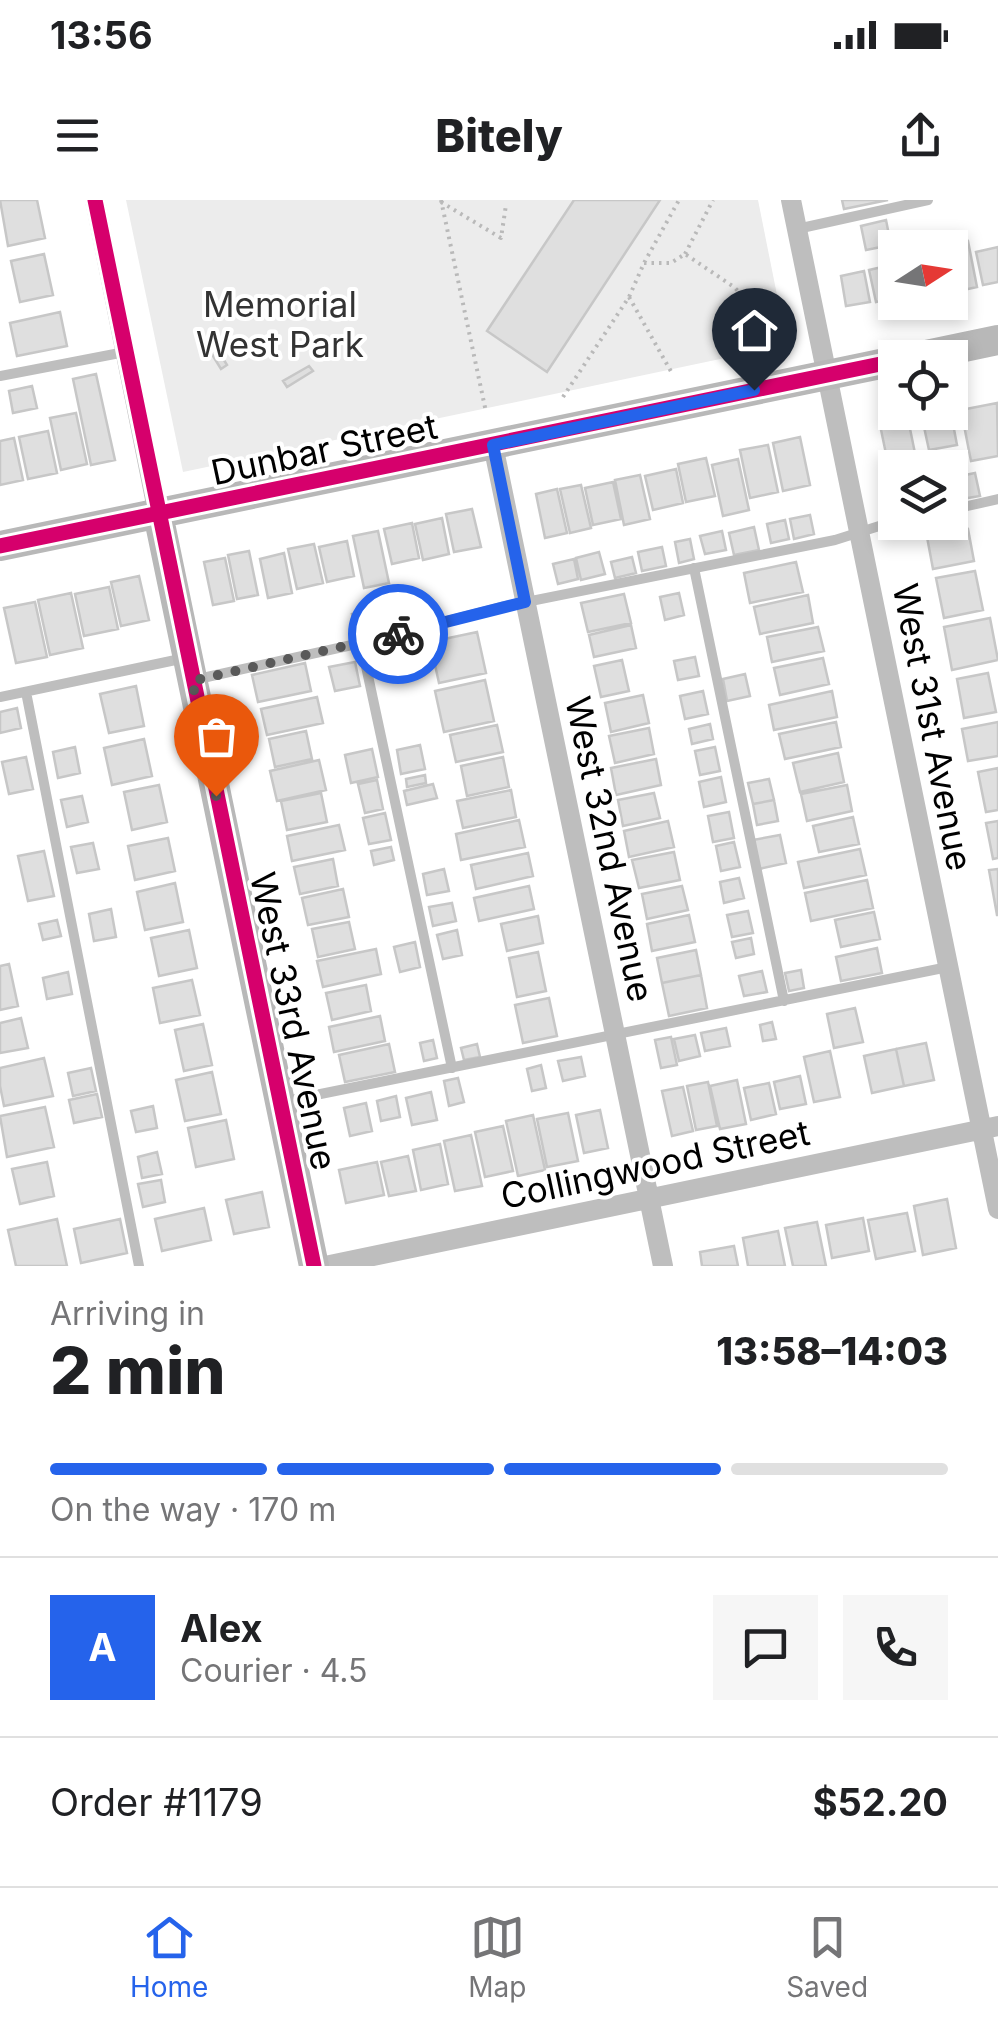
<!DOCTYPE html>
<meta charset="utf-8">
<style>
:root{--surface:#fff;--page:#f6f6f6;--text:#202124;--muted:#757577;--line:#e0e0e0;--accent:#2563eb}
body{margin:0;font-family:Inter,sans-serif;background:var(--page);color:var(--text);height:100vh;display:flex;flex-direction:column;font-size:38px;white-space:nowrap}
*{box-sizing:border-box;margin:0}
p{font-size:32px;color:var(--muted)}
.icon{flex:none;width:55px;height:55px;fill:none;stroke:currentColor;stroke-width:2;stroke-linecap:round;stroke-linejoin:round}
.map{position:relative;height:1066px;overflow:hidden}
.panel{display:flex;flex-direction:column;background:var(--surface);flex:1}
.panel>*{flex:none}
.needle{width:65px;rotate:78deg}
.controls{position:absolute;left:878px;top:30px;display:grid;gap:20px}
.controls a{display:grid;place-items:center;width:90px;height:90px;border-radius:0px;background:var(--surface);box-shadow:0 5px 15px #0003;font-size:50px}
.pin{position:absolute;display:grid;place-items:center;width:85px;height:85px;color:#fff;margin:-102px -42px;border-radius:50% 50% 50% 0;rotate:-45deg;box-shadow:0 0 10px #0007}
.pin .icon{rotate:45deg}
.courier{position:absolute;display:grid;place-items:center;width:100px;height:100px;margin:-50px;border:8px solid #2563eb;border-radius:50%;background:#fff;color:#222;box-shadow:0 2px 12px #0007}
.headline em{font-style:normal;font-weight:800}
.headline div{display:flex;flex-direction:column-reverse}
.headline{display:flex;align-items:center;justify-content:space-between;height:170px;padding:0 50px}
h1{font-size:65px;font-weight:800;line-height:75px}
.bar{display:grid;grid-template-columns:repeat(4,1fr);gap:15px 10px;align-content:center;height:120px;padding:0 50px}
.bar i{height:12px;border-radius:8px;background:var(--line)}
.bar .active{background:var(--accent)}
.bar p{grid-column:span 4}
.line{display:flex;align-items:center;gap:25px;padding:0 50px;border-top:2px solid var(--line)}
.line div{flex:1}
.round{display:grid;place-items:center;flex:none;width:105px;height:105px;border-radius:0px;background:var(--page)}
.status{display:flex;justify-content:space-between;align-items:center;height:70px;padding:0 50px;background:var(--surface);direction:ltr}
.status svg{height:28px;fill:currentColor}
header{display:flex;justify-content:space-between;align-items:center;height:130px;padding:0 50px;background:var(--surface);font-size:45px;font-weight:800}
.dock{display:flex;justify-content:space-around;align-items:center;height:140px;border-top:2px solid var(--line);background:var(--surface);font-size:28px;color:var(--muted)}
.dock a{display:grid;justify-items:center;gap:5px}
.dock .active{color:var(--accent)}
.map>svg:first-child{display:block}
</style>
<div class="status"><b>13:56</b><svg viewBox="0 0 49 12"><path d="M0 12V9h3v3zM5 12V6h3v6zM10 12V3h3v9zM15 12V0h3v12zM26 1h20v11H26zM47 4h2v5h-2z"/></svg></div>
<header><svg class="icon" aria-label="menu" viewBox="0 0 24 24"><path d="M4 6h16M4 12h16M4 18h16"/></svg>Bitely<svg class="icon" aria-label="share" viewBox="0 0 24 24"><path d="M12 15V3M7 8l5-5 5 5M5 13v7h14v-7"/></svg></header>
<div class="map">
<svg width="998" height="1066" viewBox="0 0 998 1066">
<rect width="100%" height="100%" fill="#fff"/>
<!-- green -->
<path fill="#ececec" d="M126,0H758L787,145L183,272Z"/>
<!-- building -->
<path fill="#dfdfdf" stroke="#c7c7c7" stroke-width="2.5" d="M0,0H37L45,38L8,46Z
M574,0H660L547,172L487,131Z
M842,0H888L844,9Z
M886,20L891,45L866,50L861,26Z
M968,41L977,87L950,93V48L940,47Z
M998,47V82L983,85L976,52Z
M44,54L53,95L20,102L11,61Z
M895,64V98L876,102L869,70Z
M864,71L870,102L846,106L841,76Z
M60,112L67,146L17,156L10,123Z
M211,139L227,165L221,169L205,143Z
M309,166L313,171L287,187L283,181Z
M96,174L115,260L91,265L73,179Z
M32,186L37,208L13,213L9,191Z
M997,203L998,256L971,261L961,210Z
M950,208L957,245L929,250L921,213L950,212Z
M76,213L87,264L61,270L50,218Z
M908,219L917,263L889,268L880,225Z
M48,231L57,273L28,279L19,237Z
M800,237L810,285L783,291L773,243Z
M14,238L23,280L0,285V241Z
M768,245L778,292L750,298L740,250Z
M706,258L715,296L686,302L678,264Z
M738,259L749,310L723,316L712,265Z
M676,269L683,303L653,310L645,276Z
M975,273L980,296L950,301V278Z
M640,275L650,319L624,325L615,280Z
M613,282L621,319L593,325L585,288Z
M581,285L591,328L570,333L560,289Z
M557,289L567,333L545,338L536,294Z
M472,309L481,347L454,352L446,314Z
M810,315L814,334L794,339L790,319Z
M442,318L449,354L423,360L415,324Z
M785,320L789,339L771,343L767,324Z
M412,323L419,358L392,364L384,329Z
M754,327L759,350L734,355L729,333Z
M968,329L974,361L933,369L927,337Z
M378,331L389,383L364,388L353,336Z
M722,331L726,350L705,354L700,336Z
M690,339L694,359L679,363L675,342Z
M347,341L354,376L327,382L319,347Z
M314,344L323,383L297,389L288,349Z
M662,347L666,366L642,371L638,352Z
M249,351L258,395L237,399L228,355Z
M599,352L605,374L581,380L576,358Z
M284,353L292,393L268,398L260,359Z
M632,357L636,373L615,378L611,362Z
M225,358L234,401L213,405L204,362Z
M574,359L578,379L558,384L553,364Z
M796,362L803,392L750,403L744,373Z
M975,371L983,410L944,418L936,378Z
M139,376L149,420L121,426L111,382Z
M109,387L118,429L84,436L75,394Z
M71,393L83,448L50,455L38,400Z
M679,393L684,415L665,420L660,397Z
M624,394L631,423L588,432L581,403Z
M808,395L813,423L760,434L754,407Z
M411,398L414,416L400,419L397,401Z
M392,401L396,419L387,421L383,403Z
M35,402L47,457L16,463L4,408Z
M364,412L368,430L356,433L352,414Z
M990,418L998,460L952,470L944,427Z
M631,425L636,448L594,457L589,435Z
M818,427L824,451L772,462L767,437Z
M477,432L486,473L439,483L430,442Z
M695,457L699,476L678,480L674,461Z
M823,458L829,484L780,495L774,468Z
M622,460L629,491L601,497L594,466Z
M355,462L360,486L335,491L329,467Z
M305,463L311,491L258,502L252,475Z
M988,473L996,512L964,518L957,479Z
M745,474L750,496L727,501L723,479Z
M485,480L494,521L444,532L435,491Z
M136,486L144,526L109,533L100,494Z
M703,491L708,514L685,519L680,496Z
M832,491L837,517L774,530L769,505Z
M643,495L649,523L611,532L605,503Z
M317,497L323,523L267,535L261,509Z
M17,508L21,528L0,533V512Z
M836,522L841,547L785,559L779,534Z
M998,522V556L968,561L962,529Z
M710,524L713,539L692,544L689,529Z
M497,525L503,552L456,562L450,535Z
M649,528L654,554L615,563L609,536Z
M306,531L312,559L275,567L269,539Z
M144,539L152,576L112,585L104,548Z
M420,545L425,569L401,574L397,550Z
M75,547L80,573L58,578L53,552Z
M715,547L720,571L700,575L695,551Z
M372,549L378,577L351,583L345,555Z
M838,553L844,582L800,592L793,563Z
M26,557L33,589L9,594L2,562Z
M503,557L509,587L467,596L461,566Z
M656,559L661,585L616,595L611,568Z
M319,560L326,590L277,601L270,571Z
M998,568V610L986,612L978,572Z
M425,575L426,583L407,587L406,579Z
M721,577L726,602L704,607L699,582Z
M769,579L774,600L753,604L748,583Z
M377,580L383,609L365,613L358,584Z
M433,584L437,598L407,605L404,591Z
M159,585L167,622L132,630L124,592Z
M847,585L852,611L807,621L801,594Z
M511,590L516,617L463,628L457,601Z
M321,593L327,622L287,630L281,601Z
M654,593L660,618L623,626L618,600Z
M82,596L88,622L67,627L61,600Z
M774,600L778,621L757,625L753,604Z
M729,612L734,638L713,642L708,616Z
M385,613L391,640L369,644L363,618Z
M853,617L859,644L819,652L813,626Z
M519,620L525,647L461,660L456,634Z
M668,621L674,647L629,657L624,631Z
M998,621V658L993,659L986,623Z
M339,625L345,650L292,661L287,636Z
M780,635L786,663L759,669L753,640Z
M168,638L175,671L135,680L128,646Z
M734,642L740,667L721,671L716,646Z
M93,643L99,669L77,673L71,647Z
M391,647L394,660L374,665L371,651Z
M860,649L866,675L804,688L798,662Z
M44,651L54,696L28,701L18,656Z
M674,652L680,680L639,688L632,660Z
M528,653L533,676L476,689L471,665Z
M333,659L338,686L300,694L294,667Z
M444,669L449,691L427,695L423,674Z
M998,669V715H997L989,670Z
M739,678L744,698L724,703L720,682Z
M867,680L873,708L811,721L805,693Z
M175,683L183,722L145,730L137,692Z
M529,686L534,709L479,721L474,698Z
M682,686L688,710L647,719L642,694Z
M343,689L349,717L308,725L302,698Z
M452,703L456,721L433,726L429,707Z
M111,709L116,737L94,741L89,714Z
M748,711L753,733L732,737L727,715Z
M874,712L880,739L841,747L835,720Z
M689,715L695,742L652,751L647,724Z
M538,716L543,743L507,751L501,724Z
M57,720L61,736L43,740L39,724Z
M349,722L355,749L318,757L312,729Z
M189,730L197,768L159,776L151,738Z
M457,730L462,755L443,759L437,735Z
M751,738L754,754L736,758L732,742Z
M415,742L420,767L400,772L394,747Z
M877,748L882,773L841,781L836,757Z
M376,749L381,774L323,787L317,761Z
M696,750L701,775L662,783L657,758Z
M538,752L546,791L517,797L509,758Z
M9,764L18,806L0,810V766Z
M801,770L804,788L789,791L785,773Z
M762,771L767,792L744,796L739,776Z
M68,772L72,794L47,799L43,778Z
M701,775L707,808L669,816L662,783Z
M192,780L200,815L160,823L153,788Z
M366,785L371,811L332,820L326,793Z
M549,798L557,836L523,843L515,805Z
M855,808L863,842L834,848L827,814Z
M380,816L385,841L334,852L329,827Z
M21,818L28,848L0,853V823Z
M772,822L776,839L763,841L760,825Z
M203,824L212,865L184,871L175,830Z
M726,828L730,846L705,851L701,833Z
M695,835L700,856L679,861L674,839Z
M671,837L677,865L661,868L655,840Z
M433,840L437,858L424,861L420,843Z
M926,843L934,880L904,886L896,849Z
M389,844L395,872L345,882L339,855Z
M477,844L480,857L464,860L461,848Z
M896,849L904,886L872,893L864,856Z
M830,851L840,897L814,902L804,857Z
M581,857L585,876L563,881L558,861Z
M44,858L53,896L4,906L0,886V868Z
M541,865L546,888L532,891L527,869Z
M91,868L96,891L73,896L68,873Z
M212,872L221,914L185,921L176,880Z
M800,876L806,904L780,909L774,882Z
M458,878L464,902L449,906L444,881Z
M737,880L746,924L720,929L710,886Z
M708,882L717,926L696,930L687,886Z
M769,883L776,914L751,920L744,888Z
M683,887L693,931L672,936L662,891Z
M431,892L437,920L412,925L406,898Z
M97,894L102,917L74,923L69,900Z
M396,896L400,917L381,921L377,901Z
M366,903L372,931L350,936L344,908Z
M153,906L157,928L136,932L131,911Z
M45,907L54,947L7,957L0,916Z
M600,910L608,948L584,953L576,915Z
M568,913L578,961L547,967L537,919Z
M533,915L545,970L518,976L506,921Z
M226,920L234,959L196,967L188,928Z
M503,926L513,971L485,977L475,932Z
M471,935L482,986L455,991L444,941Z
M440,944L448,984L421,990L413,950Z
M157,952L162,974L142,978L138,957Z
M408,956L416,991L389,996L381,962Z
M47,962L54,996L20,1004L12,969Z
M377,962L384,995L346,1003L339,970Z
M161,980L165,1002L143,1007L138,984Z
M262,992L269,1027L234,1034L226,1000Z
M947,999L956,1048L923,1055L914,1006Z
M204,1008L211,1040L162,1051L155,1019Z
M907,1013L915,1051L876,1059L868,1020Z
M863,1018L869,1051L832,1058L826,1025Z
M57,1019L67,1066H16L8,1030Z
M120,1019L127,1053L81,1063L74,1029Z
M817,1022L826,1066H793L785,1028Z
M778,1031L785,1066H748L743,1038Z
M734,1046L738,1066H702L700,1052Z"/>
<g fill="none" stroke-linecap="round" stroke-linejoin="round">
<!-- path -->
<path stroke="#b9b9b9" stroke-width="4" stroke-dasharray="2.5 5" stroke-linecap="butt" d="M441,0L486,212
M441,2L501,38L506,5
M685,54L713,0
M644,63H671L685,54L734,87L773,126
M629,97L673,175
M763,157C761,137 770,124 789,121
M563,197L629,97L644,63L679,0"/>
<!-- lane -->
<path stroke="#bebebe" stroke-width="10" d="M797,29L928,0
M0,176L125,152
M950,310L998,299
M694,368L784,801
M361,443L452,868
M198,479L361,443L501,407L835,340L895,321
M26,492L139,1066
M0,497L185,458
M286,901L948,767"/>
<!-- street -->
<path stroke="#bebebe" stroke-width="20" d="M95,0L158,314
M791,0L998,1009
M493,245L663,1066
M325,1066L998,926"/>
<!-- secondary -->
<path stroke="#b8b8b8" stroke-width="30" d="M912,158L998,140
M158,314L314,1066
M0,346L895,161"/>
<!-- cycleway casing -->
<g stroke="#fff" stroke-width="21">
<path id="cycleway" d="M95,0L314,1066
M0,346L895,161"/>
</g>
<!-- cycleway -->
<use href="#cycleway" stroke="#d6006c" stroke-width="15"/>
</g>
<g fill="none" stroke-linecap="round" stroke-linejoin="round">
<!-- done -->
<path stroke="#595959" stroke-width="10" stroke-dasharray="0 18" d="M216,596L192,481L398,434"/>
<!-- route -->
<path stroke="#2563eb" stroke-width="12" d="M398,434L525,402L493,245L754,190"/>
</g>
<g text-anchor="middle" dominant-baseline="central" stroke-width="8" stroke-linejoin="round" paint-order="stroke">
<!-- park labels -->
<g font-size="35" fill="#333" stroke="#fff">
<text x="280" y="104">Memorial<tspan x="280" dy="40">West Park</tspan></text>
</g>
<!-- street labels -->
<g font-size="35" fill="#000" stroke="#fff">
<text transform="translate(324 249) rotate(-12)">Dunbar Street</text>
<text transform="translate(933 527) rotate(79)">West 31st Avenue</text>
<text transform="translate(610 649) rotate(78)">West 32nd Avenue</text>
<text transform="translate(294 821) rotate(78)">West 33rd Avenue</text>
<text transform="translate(655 964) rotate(-12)">Collingwood Street</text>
</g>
</g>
</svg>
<div class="controls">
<a><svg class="needle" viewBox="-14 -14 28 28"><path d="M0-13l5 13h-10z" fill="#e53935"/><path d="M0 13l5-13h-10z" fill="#757577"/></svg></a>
<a><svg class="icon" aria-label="locate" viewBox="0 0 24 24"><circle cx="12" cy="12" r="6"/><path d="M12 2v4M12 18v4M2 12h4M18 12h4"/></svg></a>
<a><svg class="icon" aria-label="layers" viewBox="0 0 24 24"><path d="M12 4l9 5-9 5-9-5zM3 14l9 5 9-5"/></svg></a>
</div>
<div class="pin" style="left:216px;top:596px;background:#ea580c"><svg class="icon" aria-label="bag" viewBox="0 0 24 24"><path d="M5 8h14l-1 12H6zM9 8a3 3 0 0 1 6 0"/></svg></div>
<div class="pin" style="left:754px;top:190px;background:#1f2937"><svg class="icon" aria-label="home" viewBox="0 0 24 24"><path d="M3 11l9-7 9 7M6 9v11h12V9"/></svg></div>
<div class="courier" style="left:398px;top:434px"><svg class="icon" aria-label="bike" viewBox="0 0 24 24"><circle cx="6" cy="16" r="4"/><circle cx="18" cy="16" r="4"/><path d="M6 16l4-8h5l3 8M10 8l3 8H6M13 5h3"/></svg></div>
</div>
<section class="panel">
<div class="headline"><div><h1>2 min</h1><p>Arriving in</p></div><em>13:58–14:03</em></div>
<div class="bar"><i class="active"></i><i class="active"></i><i class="active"></i><i></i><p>On the way · 170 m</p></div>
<div class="line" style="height:180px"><b class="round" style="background:var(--accent);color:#fff">A</b><div><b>Alex</b><p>Courier · 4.5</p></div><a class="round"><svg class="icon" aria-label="chat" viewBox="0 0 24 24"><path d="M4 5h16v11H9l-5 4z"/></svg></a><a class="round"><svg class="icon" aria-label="phone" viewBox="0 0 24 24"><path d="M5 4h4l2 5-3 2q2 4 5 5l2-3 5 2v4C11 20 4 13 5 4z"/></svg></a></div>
<div class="line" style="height:130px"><div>Order #1179</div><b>$52.20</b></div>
</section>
<nav class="dock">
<a class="active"><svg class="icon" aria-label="home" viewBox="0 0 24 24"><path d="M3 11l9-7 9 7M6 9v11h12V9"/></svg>Home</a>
<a><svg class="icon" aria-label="map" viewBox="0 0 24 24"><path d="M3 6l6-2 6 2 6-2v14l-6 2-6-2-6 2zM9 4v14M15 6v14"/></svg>Map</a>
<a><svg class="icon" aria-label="saved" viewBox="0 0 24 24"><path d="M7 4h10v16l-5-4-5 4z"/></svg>Saved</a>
</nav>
